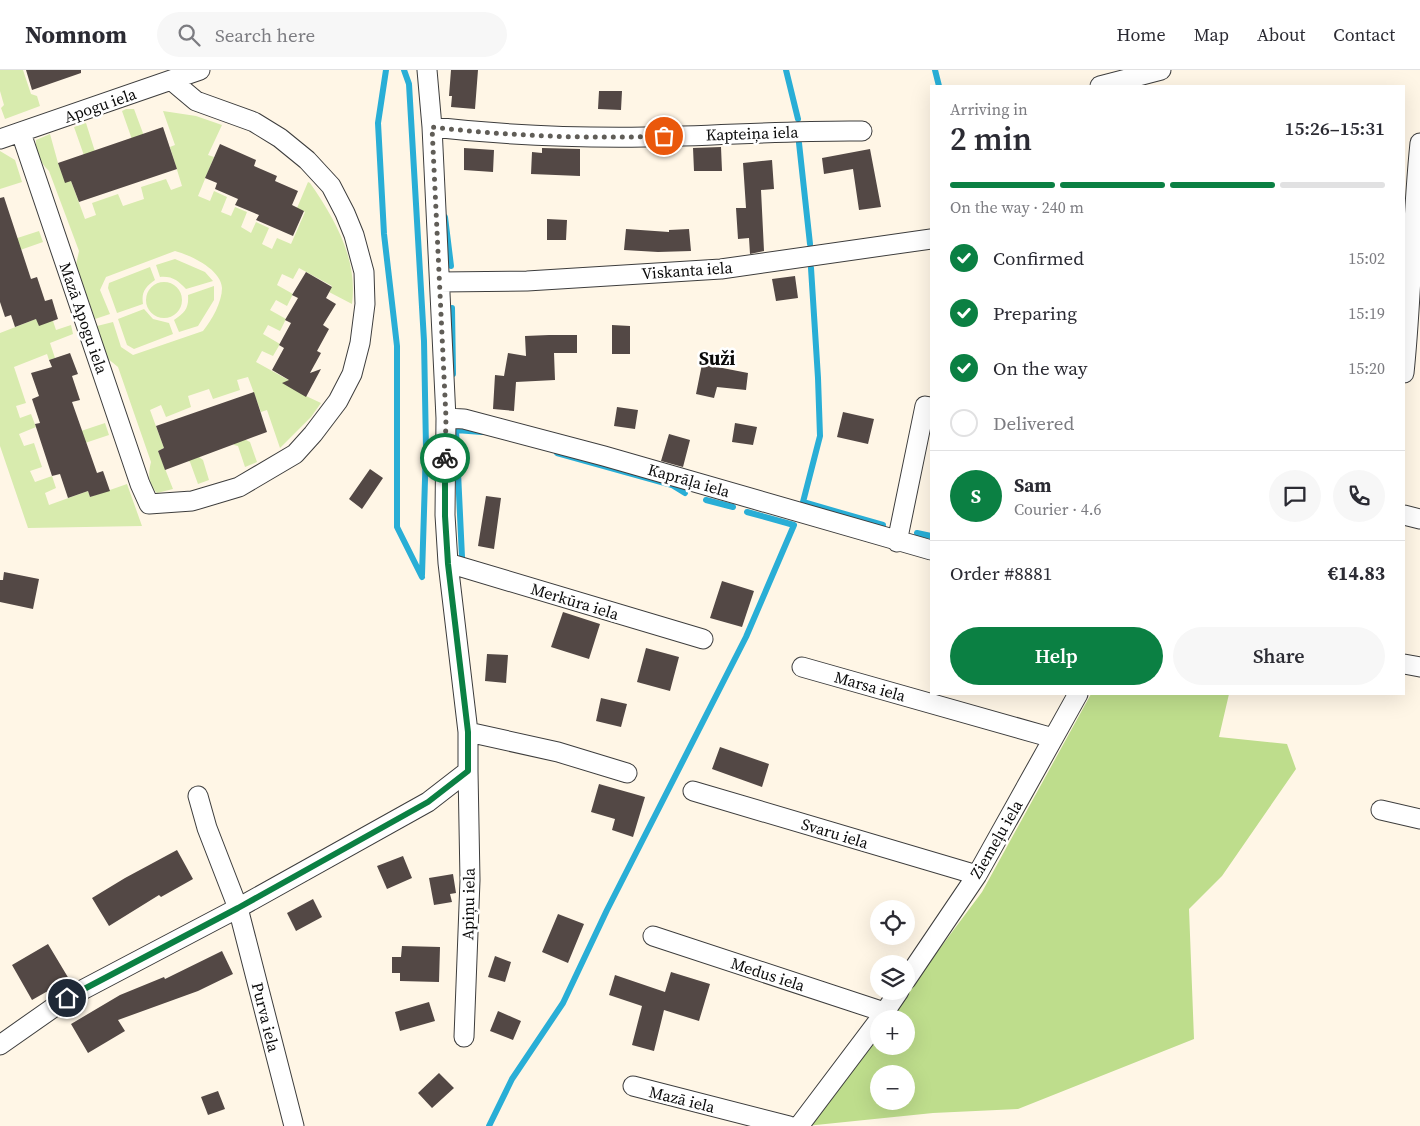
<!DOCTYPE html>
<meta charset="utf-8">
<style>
:root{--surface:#fff;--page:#f7f7f7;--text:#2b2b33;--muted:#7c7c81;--line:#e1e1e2;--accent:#0b8043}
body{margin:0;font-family:"Source Serif 4",serif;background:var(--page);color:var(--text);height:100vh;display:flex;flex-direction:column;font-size:19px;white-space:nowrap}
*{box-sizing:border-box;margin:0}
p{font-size:16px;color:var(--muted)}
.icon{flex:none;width:28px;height:28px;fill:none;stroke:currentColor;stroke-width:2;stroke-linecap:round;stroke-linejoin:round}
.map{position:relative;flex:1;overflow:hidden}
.drawer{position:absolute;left:930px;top:15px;width:475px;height:610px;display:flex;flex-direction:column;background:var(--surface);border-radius:0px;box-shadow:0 5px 20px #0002}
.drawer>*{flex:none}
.controls{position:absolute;left:870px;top:830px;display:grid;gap:10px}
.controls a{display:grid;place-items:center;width:45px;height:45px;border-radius:50%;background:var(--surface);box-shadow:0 5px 20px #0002;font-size:25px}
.pin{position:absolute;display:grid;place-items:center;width:42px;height:42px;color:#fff;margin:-21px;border:2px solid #fff;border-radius:50%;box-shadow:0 1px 5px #0007}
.courier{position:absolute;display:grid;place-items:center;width:50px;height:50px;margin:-25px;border:4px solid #0b8043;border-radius:50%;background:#fff;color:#222;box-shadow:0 1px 6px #0007}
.headline em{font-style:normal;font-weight:600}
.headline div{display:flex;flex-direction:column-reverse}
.headline{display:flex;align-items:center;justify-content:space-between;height:85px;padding:0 20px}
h1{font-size:32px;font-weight:600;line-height:38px}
.bar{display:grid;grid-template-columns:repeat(4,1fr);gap:8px 5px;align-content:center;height:60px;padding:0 20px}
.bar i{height:6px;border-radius:4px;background:var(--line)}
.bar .on{background:var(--accent)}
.bar p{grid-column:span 4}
.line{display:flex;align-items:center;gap:12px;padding:0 20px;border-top:1px solid var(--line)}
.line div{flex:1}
.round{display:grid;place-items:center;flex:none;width:52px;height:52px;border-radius:26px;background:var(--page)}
ol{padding:0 20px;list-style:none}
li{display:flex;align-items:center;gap:15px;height:55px}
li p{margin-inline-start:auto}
li .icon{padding:5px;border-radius:50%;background:var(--accent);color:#fff;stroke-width:4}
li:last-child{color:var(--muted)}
li i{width:28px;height:28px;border:2px solid var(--line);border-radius:50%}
.primary-button{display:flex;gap:10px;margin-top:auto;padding:10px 20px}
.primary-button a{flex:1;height:58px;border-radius:30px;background:var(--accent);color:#fff;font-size:20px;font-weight:600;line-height:58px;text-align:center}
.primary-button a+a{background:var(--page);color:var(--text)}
header{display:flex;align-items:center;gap:30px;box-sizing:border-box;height:70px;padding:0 25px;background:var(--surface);border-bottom:1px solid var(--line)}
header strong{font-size:24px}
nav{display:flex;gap:28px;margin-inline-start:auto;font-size:18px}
.search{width:350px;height:45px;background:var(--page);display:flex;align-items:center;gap:12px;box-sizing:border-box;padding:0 18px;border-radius:28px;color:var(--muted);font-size:19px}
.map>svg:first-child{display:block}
</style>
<header>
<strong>Nomnom</strong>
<div class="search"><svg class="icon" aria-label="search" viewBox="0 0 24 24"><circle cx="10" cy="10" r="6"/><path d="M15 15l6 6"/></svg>Search here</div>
<nav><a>Home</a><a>Map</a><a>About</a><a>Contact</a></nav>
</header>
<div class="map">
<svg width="1420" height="1056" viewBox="0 0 1420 1056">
<rect width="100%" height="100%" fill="#fff6e6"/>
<!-- green -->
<path fill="#d8ebae" d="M0,0H23L31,24L37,26L40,36L5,49L1,38L4,35L0,21Z
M126,39H134L147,74L135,78L122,41Z
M163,41L196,46L222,55L208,85L214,87L198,126L210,131L214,121L227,127L221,142L231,146L235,137L247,142L241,157L251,163L256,152L269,158L262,174L272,179L277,168L291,174L305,142L297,138L308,112L310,113C335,149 358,189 352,234L329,222L332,216L299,198L293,209L282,204L277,215L293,224L287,236L276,230L270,240L286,249L280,261L268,255L263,264L280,274L273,286L262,281L256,292L292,312L306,326L321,333L311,347L280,378L267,340L261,342L248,307L237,310L240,320L213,329L209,319L188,326L191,337L166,347L161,335L150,340L164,378L158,381L173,419L157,423C148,414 148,404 151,392L118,297L107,288L97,256L113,252L121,277L133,285L203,261C212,250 222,232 222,218C221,199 190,185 175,181L106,207L100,220L110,244L95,249L76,195L79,181L49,101C40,92 35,83 36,70L50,64L58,93L71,111L85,149L96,145L92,133L118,124L123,136L144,129L141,117L166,109L171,120L182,116L170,77L175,75Z
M86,53L98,91L87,94L74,57Z
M0,81L15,90L22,112L0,119Z
M39,161L43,172L6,185L2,173Z
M175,189L205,202L213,211L186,219C178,211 173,206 160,207L156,195Z
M150,197L155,210C146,216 141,222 143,234L117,243L108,218L109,213Z
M146 230a18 18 0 1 1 36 0a18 18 0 1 1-36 0Z
M214,216V230L198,256L179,262L174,250C185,243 189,238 188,225Z
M144,239L153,249L169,253L173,264L134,279L127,275L118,249Z
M36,249L53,251L56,260L71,255L73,264L50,273L55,288L49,290L47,284L14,297L26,333L16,336L20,348L31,344L36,357L19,364L24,376L34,373L42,397L30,401L35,412L52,406L56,418L45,423L49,435L88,421L90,427L127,414L142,456L28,458L0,376V263Z
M105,353L109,365L76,376L72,364Z
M242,360L246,370L250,372L257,392L245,397L238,376L234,375L230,365Z
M199,387L203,390L209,410L198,414L190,392L187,390Z"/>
<!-- forest -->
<path fill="#bedd8c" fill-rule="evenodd" d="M1091,624H1229L1219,667L1287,674L1296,699L1222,806L1189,839L1194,969L1018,1039L933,1043L806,1056L879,959V976H906V949H887L982,822ZM879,1004H906V1031H879Z"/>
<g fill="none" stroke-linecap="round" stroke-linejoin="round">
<!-- stream -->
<path stroke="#29aed6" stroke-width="6" d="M386,0L378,53L384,164L397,276V457L422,507
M404,0L409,14L424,271L426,378L422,505
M786,0L798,49
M935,0L939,16
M799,73L810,174
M445,147L451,196
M811,198L818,308L820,366L803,432L883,455
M452,238L453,304
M557,383L672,415L685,423
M706,430L733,437
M917,463L931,466
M462,487L456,360L482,362
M489,1056L512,1009L563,933L607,840L746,567L794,455L747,442"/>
</g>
<!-- building -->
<path fill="#534845" d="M26,0H81V3L32,20Z
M451,0H478L475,39L451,37L452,26H449Z
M599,21H622L621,40L598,39Z
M163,57L177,99L79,132L71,111L65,113L58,93Z
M220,74L256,90L254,96L277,106L275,111L298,121L292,135L304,141L293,166L256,150L259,145L235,135L238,129L215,119L217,113L205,108Z
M721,77L722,101H694L693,78Z
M464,78L494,80L493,102L464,100Z
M542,78L580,79V106L531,104L532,82L542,83Z
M870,79L881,137L859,140L853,99L824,104L822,88Z
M772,90L774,119L761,120L764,181L750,184L749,168L738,169L736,138H746L743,93Z
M4,127L31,209L37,207L45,231L52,229L58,249L39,256L36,249L15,257L11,245L5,247L0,232V128Z
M547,149L567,150L566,170H547Z
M626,159L669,162V160L689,159L691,181L658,182L624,180Z
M306,202L332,217L326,228L336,234L323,255L329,259L317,281L321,283L310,303L321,299L306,327L282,313L289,310L272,300L284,278L279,275L291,253L285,250L298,228L292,225Z
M795,206L798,228L776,231L772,209Z
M612,255L630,256V284H612Z
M549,265H577V283H554L555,310L516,312L514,341L493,339L495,305L504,306L508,283L526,286L525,266Z
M70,283L78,304L72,306L80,330L72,332L97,403L103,401L110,421L90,427L88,421L68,428L60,404L52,406L35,354L40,353L32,329L39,326L31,303L52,297L49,290Z
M702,294L748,303L746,320L717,317L714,328L696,324Z
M254,322L267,362L165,400L158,381L164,378L156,356Z
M617,337L638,340L635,359L614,356Z
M843,342L874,349L868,374L837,367Z
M735,353L757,357L753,375L732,372Z
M669,364L690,370L683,397L661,391Z
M370,399L383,408L362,439L349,429Z
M486,426L501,428L494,479L478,476Z
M4,502L39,509L33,539L0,532V510H3Z
M722,511L754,521L742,557L710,548Z
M563,542L600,554L589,589L551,577Z
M646,578L679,587L670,621L637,612Z
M487,584L508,585L506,613L485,611Z
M601,628L627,634L621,657L596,651Z
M720,677L769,694L762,717L712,699Z
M599,714L645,727L633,767L612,760L615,749L591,742Z
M177,780L193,809L161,827L159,825L109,856L92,828L125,808Z
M403,786L412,808L387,819L377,796Z
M453,804L456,823L450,824L452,832L434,835L429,808Z
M313,829L322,847L296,861L287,843Z
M558,844L584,854L568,893L542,882Z
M48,874L69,909L32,930L12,895Z
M402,876L440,877L439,912L400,911V903H392V887H401Z
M222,881L233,904L198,921L118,950L125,961L88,983L71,954L120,925L164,907L165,909Z
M495,886L511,892L505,912L488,907Z
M671,902L710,914L699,951L664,940L654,981L632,975L642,936L609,925L615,905L665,922Z
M429,932L435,951L400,961L395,942Z
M498,941L521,951L513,970L490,961Z
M439,1003L454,1018L432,1038L418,1023Z
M218,1021L225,1039L208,1045L201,1027Z"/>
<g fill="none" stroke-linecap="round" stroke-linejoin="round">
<!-- minor casing -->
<g stroke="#3d3d3d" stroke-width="21">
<path id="minor" d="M1100,16L1161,0
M432,57C503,65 574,68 645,67C718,66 790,60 862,61
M21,63L140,414L149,434L192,431L239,417L295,384L313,364L338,331L352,304L360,273L365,234L364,202L354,165L345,143L331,116L307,90L280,68L254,52L196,31L171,10
M0,69L200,0
M440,212L527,211L721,199L931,169
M1404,303C1412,227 1412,150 1420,73
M446,348L464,349L604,386L931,480
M1404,445L1420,449
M897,472L925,336L931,337
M448,493L703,569
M1404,594L1420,597
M802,597L1053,668
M468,662L558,682L627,703
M693,721L977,805
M198,726L207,758L238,838L294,1056
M1381,740L1420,749
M653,866L884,942
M906,910L977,805L1078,624
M880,949L899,921
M464,967L470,810L468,701
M0,975L67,928L238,838L428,732L468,701V662L448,493L445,445L446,348L432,57L427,0
M633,1016L789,1056
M799,1056L879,950"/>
</g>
<!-- minor -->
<use href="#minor" stroke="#fff" stroke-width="19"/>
</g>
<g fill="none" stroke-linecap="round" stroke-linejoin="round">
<!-- done -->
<path stroke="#605d57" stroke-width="5" stroke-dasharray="0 9" d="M445,388L446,348L432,57C508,66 587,69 664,66"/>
<!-- route -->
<path stroke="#0b8043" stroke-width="6" d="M67,928L238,838L428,732L468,701V662L448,494L445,446V388"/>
</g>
<g text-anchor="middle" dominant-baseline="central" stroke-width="5" stroke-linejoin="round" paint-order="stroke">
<!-- street labels -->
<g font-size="16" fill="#0a0a0a" stroke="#fff">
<text transform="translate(100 35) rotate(-19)">Apogu iela</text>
<text transform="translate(752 63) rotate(-2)">Kapteiņa iela</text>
<text transform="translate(687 200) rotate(-4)">Viskanta iela</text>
<text transform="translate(84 248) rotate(71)">Mazā Apogu iela</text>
<text transform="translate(689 410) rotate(16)">Kaprāļa iela</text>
<text transform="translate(575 531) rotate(17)">Merkūra iela</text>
<text transform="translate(870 616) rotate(16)">Marsa iela</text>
<text transform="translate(835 763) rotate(17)">Svaru iela</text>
<text transform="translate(996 769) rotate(-60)">Ziemeļu iela</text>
<text transform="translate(468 834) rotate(-89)">Apiņu iela</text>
<text transform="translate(768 904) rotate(18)">Medus iela</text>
<text transform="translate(266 947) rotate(76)">Purva iela</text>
<text transform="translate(682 1029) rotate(14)">Mazā iela</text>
</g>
<!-- quarter labels -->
<g font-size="19" font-weight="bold" fill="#0a0a0a" stroke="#fff">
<text x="717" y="288">Suži</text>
</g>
</g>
</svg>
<div class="controls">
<a><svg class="icon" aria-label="locate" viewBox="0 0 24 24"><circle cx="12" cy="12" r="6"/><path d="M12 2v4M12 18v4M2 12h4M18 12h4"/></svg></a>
<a><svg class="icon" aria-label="layers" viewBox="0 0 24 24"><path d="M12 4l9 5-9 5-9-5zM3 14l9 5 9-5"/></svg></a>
<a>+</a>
<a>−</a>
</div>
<div class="pin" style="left:664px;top:66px;background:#ea580c"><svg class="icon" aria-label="bag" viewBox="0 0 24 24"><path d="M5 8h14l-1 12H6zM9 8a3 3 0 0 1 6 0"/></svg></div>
<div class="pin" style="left:67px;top:928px;background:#1f2937"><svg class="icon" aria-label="home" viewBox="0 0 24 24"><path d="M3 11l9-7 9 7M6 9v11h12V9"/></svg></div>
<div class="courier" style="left:445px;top:388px"><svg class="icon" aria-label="bike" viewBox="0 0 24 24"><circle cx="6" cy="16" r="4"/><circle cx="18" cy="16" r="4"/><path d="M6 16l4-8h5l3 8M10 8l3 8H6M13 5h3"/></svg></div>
<section class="drawer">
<div class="headline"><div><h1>2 min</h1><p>Arriving in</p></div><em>15:26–15:31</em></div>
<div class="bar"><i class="on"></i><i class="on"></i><i class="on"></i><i></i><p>On the way · 240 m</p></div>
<ol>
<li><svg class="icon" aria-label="check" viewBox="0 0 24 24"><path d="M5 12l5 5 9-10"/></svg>Confirmed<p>15:02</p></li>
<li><svg class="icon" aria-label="check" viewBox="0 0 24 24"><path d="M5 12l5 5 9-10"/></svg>Preparing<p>15:19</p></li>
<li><svg class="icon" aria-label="check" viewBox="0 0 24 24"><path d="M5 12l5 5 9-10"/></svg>On the way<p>15:20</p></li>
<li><i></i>Delivered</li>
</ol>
<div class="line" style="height:90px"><b class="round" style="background:var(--accent);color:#fff">S</b><div><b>Sam</b><p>Courier · 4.6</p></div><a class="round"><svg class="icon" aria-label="chat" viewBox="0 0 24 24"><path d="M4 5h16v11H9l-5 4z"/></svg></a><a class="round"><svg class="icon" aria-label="phone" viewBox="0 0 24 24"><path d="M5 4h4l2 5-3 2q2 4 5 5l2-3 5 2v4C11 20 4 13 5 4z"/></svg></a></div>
<div class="line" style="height:65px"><div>Order #8881</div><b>€14.83</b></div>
<div class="primary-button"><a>Help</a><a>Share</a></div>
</section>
</div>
